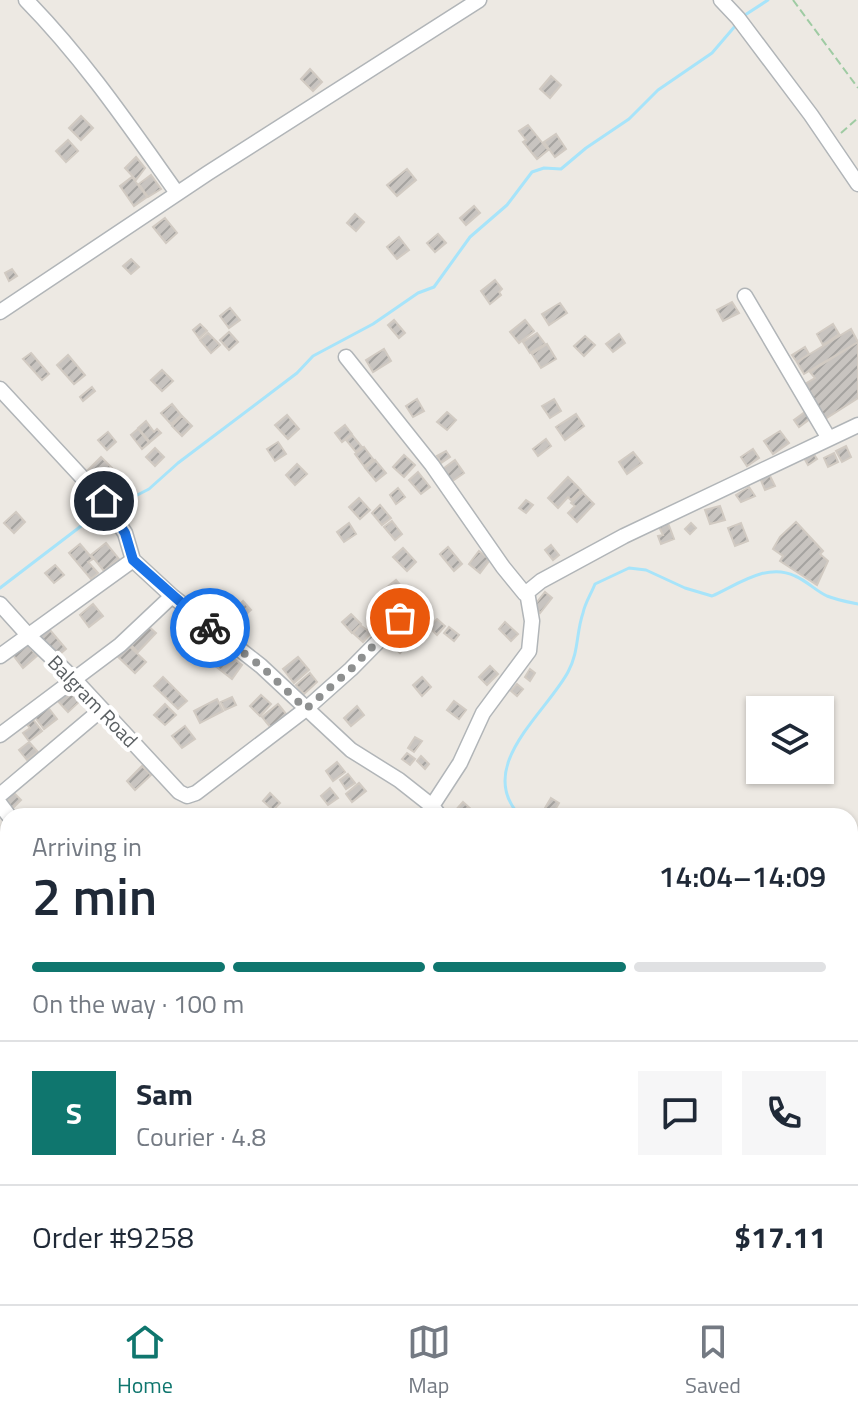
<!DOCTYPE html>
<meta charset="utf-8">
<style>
:root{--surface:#fff;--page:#f6f6f7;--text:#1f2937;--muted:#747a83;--line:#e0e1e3;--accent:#0f766e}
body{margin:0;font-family:"Titillium Web",sans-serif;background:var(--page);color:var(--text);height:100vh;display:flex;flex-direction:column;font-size:30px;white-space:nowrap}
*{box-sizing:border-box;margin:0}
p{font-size:26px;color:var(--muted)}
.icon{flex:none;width:44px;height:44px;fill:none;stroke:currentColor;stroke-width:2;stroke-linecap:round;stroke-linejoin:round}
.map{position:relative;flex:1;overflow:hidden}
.details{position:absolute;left:0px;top:808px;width:858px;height:496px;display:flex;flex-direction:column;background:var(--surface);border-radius:24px 24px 0 0;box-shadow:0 2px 6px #0004}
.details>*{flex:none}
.fabs{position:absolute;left:746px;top:696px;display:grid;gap:16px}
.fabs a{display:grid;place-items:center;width:88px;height:88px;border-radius:0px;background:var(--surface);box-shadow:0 2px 6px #0004;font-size:40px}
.pin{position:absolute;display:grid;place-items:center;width:68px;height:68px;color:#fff;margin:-34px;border:4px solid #fff;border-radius:50%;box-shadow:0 2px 8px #0007}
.courier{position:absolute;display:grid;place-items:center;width:80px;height:80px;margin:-40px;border:6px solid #1a73e8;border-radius:50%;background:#fff;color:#222;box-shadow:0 2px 10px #0007}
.headline em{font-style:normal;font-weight:600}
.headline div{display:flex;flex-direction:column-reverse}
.headline{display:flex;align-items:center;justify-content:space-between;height:136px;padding:0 32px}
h1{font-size:52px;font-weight:600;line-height:60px}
.bar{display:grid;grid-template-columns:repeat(4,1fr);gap:12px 8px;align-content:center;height:96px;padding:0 32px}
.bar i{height:10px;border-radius:6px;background:var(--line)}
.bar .current{background:var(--accent)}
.bar p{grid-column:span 4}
.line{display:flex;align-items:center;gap:20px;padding:0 32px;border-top:2px solid var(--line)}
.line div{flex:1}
.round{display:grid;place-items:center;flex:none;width:84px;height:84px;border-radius:0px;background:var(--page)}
.tabs{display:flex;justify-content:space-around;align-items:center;height:112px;border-top:2px solid var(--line);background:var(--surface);font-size:22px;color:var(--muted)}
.tabs a{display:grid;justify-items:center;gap:4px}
.tabs .current{color:var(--accent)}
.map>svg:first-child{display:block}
</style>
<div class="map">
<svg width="858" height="1304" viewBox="0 0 858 1304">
<defs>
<pattern id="building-hatch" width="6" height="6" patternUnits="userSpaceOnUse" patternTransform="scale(2)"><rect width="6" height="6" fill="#c8c4c0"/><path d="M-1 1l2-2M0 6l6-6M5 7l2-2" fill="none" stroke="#a5a3a0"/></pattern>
</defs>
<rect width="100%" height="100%" fill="#ede9e3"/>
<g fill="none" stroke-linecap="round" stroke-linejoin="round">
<!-- stream -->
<path stroke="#a7e4fa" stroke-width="3" d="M745,15L768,0
M114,507L149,489L178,463L297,373L313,356L373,324L418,293L434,287L470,237L507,205L532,172L544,168L561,169L586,148L629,119L658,90L712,53L736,25
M0,588L89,520L104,513
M520,816C474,767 546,713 568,672C579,652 576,633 583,613C585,603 591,594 595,584L629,568L646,570L685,588L712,596C737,585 767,562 795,576C807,581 816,591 827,596C837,600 848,602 858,604
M168,1304L170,1296"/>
</g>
<!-- building -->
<path fill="url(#building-hatch)" stroke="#d1cac2" stroke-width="2" d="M310,69L322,82L313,91L301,79Z
M551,76L561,85L550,98L540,89Z
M81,116L93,128L81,140L69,128Z
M528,125L548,150L537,159L523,142L526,140L519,131Z
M556,134L566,149L555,157L544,142Z
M68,140L78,151L66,162L56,151Z
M136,157L145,168L136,180L125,168Z
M407,169L416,180L397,196L387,185Z
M151,175L161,189L148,197L139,184Z
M132,177L147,197L134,206L120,186Z
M474,206L480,213L466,225L460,218Z
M355,214L364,222L356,231L347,223Z
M165,218L177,233L166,243L153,227Z
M438,234L446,243L435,252L427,243Z
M399,237L409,250L397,259L387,247Z
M131,259L139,267L131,274L123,266Z
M12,269L17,276L9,281L5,273Z
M495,280L502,289L499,292L501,295L490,304L481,291Z
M732,302L739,313L723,321L717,310Z
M560,303L567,313L549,325L542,314Z
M230,308L240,320L229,328L220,316Z
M394,320L405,333L399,338L388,325Z
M525,320L534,331L519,343L510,332Z
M200,324L207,331L199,338L193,330Z
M833,324L839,334L823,345L817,334Z
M851,329L858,342L804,374L797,362Z
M229,332L238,342L229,350L220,340Z
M208,333L220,345L211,353L200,340Z
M537,333L545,344L530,353L523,342Z
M619,334L625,343L613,352L606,344Z
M585,336L595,345L584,356L574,346Z
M858,342V398L825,419L803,385L815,378L810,372Z
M547,344L556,359L541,368L532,354Z
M805,347L809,354L797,362L792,355Z
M384,349L391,361L373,372L366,360Z
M31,353L49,374L42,380L23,359Z
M68,355L85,375L74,384L57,365Z
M162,370L173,381L162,391L151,380Z
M92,387L95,391L83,401L80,397Z
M417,399L424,411L413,417L406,406Z
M554,399L561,411L550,418L542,406Z
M172,404L181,415L171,424L161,413Z
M447,412L456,420L447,430L437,422Z
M805,412L810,419L799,427L794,420Z
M576,414L584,426L565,440L556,427Z
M287,415L299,429L288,439L275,425Z
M182,416L192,426L182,436L172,426Z
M146,421L154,432L157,429L161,433L150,442L138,428Z
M345,425L352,434L342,442L335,433Z
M138,429L149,443L142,449L131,435Z
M780,431L789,443L773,454L764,441Z
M108,432L116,442L107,450L98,440Z
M352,435L362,447L356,452L346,440Z
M546,439L551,446L538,456L533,449Z
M278,442L286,454L275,461L267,449Z
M846,446L851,457L842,462L836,451Z
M364,447L373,459L364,466L355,454Z
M155,448L164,457L155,466L146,457Z
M753,449L759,458L747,466L741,457Z
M446,451L450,457L441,463L437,456Z
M633,452L642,463L627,474L619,462Z
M813,453L817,459L808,465L804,458Z
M834,453L838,462L828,467L824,458Z
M404,455L415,465L404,477L393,467Z
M101,457L112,468L99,481L88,470Z
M375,460L386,473L376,481L365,468Z
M455,460L464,473L451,482L444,468Z
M297,464L307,474L295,485L286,475Z
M418,472L430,487L421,494L409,480Z
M769,474L775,486L765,490L760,478Z
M568,477L581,490L571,500L568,497L558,508L548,498Z
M749,487L755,496L741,502L736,495Z
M398,488L405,497L396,504L390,495Z
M582,492L594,504L577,522L568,513L575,506L571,503Z
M359,498L370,510L360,519L349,507Z
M526,500L533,505L526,513L519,508Z
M380,505L391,518L382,525L372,513Z
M720,506L725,520L710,524L705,510Z
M16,512L25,522L14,533L4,523Z
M392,521L402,534L395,540L384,527Z
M796,522L823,551L820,554L828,561L817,585L780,561L783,556L773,549L780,537Z
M349,523L356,534L344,542L337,532Z
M668,523L674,539L661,544L658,536L663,535L659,527Z
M691,523L696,528L690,534L685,529Z
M741,523L748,541L735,546L728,528Z
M106,543L119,559L104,571L91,555Z
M80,544L93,559L88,562L98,573L91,579L69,553Z
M551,545L559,555L553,560L545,550Z
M448,547L462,564L454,571L440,554Z
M403,548L416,562L407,571L393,557Z
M479,551L490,560L480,573L469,564Z
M55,565L64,575L54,583L45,573Z
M396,580L407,593L397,601L386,588Z
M545,592L552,598L540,613L533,607Z
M243,601L251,610L238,621L231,612Z
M93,604L103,616L89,627L80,615Z
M351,614L361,624L352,633L342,622Z
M437,619L445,626L437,635L429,627Z
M505,622L518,634L511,641L499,629Z
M147,625L156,633L138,652L129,643Z
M360,625L371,633L363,642L353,633Z
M449,627L459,635L454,641L444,633Z
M49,629L66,649L54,659L38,638Z
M399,633L409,643L400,653L389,643Z
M201,635L223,650L214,662L193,647Z
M126,643L146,662L135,673L115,654Z
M27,644L37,656L23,668L13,655Z
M224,651L242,665L232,679L214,665Z
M298,657L309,670L294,683L283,669Z
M490,666L498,674L487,685L479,677Z
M530,669L535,673L530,681L525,677Z
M310,673L317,682L304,694L296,685Z
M163,677L187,701L178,709L154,686Z
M422,677L431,687L422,696L413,685Z
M517,684L523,689L517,696L511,691Z
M70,687L81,700L68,712L56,699Z
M261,695L271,704L260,716L250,706Z
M232,697L236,705L225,710L221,702Z
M217,699L223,711L200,723L194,711Z
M454,701L466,710L459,719L447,710Z
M165,704L176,715L165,725L154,715Z
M278,704L287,715L271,728L262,717Z
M47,706L57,719L44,729L34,716Z
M357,706L364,715L351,726L344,718Z
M31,717L42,731L29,741L23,733L30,728L25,722Z
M185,726L195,739L182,748L172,736Z
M415,737L422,741L414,752L408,748Z
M29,742L38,752L27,760L19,750Z
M407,753L415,759L410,765L402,759Z
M421,756L429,764L425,769L417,761Z
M337,762L345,772L333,781L326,771Z
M142,766L151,775L135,790L127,781Z
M348,774L355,783L346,789L340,780Z
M359,783L366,791L352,802L346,794Z
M330,788L338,798L328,805L321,796Z
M13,792L21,800L9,812L2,804Z
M270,793L280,803L273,810L263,801Z
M551,798L559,803L553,813L545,808Z
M463,802L472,810L467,816H458L454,812Z
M0,870L8,879V894L4,898L0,893Z
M853,1177L858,1184L855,1191L850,1184Z
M2,1241L8,1247V1260L4,1263L0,1258Z"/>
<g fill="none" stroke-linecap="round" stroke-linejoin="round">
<!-- minor casing -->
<g stroke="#b1b5b8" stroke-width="17">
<path id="minor" d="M26,0C84,59 130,127 177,193
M721,0L738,18L811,115L858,184
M745,296L828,437
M0,312L208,173L479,0
M346,357L432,465L503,567L525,594L541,581L624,536L858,425
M0,389L104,501L125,533L133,560L172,596
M0,604L28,635L75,680L179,792L187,796L196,793L306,709L351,669L415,604
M0,656L133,560
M0,735L120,645L172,596L261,666L351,750L399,780L432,806L440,816
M0,795L102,709
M0,804L9,816
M432,806L460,763L483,713L529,651L532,621L527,592
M0,862L8,859
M0,962L8,971
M0,1060L8,1071
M850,1086L858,1094
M0,1171L8,1181
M0,1280L8,1271"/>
</g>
<!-- path -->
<path stroke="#9fcba3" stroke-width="2" stroke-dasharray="8 4" stroke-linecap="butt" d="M793,0L858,88
M841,133L858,118"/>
<!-- minor -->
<use href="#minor" stroke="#fff" stroke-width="14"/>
</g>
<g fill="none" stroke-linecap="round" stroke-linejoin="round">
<!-- done -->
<path stroke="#8e9090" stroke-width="8" stroke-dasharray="0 14.4" d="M210,628L261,666L306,709L351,669L400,618"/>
<!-- route -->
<path stroke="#1a73e8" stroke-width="10" d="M104,501L125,533L133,560L210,628"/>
</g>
<g text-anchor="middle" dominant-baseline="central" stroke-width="8" stroke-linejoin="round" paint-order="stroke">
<!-- street labels -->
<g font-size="20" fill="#5b6063" stroke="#fff">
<text transform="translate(93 701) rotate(46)">Balgram Road</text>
</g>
</g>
</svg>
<div class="fabs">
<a><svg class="icon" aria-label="layers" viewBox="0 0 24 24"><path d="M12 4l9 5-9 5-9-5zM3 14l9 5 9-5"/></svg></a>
</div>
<div class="pin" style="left:400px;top:618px;background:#ea580c"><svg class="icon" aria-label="bag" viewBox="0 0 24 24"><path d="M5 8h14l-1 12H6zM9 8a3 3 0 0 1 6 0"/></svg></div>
<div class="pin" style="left:104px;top:501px;background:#1f2937"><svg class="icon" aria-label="home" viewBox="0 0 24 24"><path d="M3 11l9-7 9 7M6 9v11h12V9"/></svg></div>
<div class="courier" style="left:210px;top:628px"><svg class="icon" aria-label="bike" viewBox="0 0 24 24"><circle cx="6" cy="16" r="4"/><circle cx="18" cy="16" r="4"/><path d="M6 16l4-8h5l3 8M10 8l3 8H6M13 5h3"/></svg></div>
<section class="details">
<div class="headline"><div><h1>2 min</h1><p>Arriving in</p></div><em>14:04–14:09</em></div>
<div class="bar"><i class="current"></i><i class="current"></i><i class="current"></i><i></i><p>On the way · 100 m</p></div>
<div class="line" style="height:144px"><b class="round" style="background:var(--accent);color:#fff">S</b><div><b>Sam</b><p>Courier · 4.8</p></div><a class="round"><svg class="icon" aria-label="chat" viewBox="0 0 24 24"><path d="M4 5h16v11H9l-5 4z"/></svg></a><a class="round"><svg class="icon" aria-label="phone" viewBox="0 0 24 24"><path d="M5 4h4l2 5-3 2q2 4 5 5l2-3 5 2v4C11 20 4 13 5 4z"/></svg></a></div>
<div class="line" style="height:104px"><div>Order #9258</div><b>$17.11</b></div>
</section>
</div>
<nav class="tabs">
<a class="current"><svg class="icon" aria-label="home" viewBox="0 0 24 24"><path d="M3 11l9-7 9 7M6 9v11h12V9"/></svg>Home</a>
<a><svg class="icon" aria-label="map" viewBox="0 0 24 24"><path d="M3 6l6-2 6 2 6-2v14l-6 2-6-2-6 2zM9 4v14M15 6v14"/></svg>Map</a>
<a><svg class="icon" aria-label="saved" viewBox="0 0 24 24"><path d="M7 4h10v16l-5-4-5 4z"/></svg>Saved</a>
</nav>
